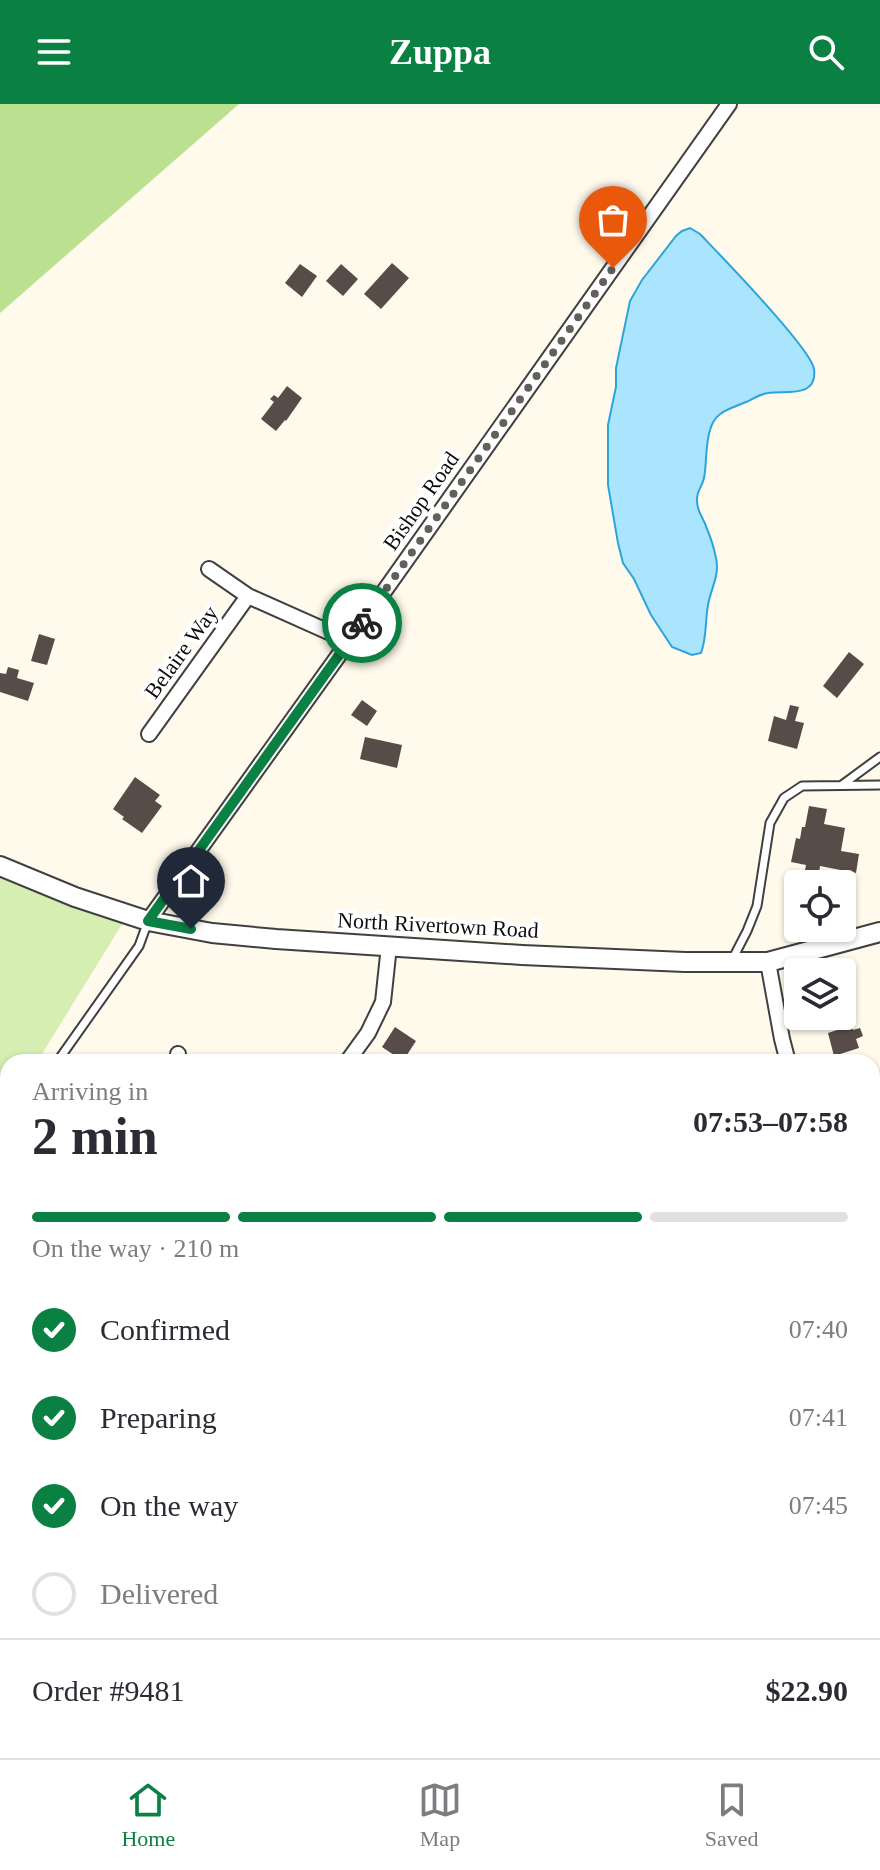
<!DOCTYPE html>
<meta charset="utf-8">
<style>
:root{--surface:#fff;--page:#f7f7f7;--text:#2b2b33;--muted:#7c7c81;--line:#e1e1e2;--accent:#0b8043}
body{margin:0;font-family:Georgia,serif;background:var(--page);color:var(--text);height:100vh;display:flex;flex-direction:column;font-size:30px;white-space:nowrap}
*{box-sizing:border-box;margin:0}
p{font-size:26px;color:var(--muted)}
.icon{flex:none;width:44px;height:44px;fill:none;stroke:currentColor;stroke-width:2;stroke-linecap:round;stroke-linejoin:round}
.map{position:relative;flex:1;overflow:hidden}
.details{position:absolute;left:0px;top:950px;width:880px;height:704px;display:flex;flex-direction:column;background:var(--surface);border-radius:24px 24px 0 0;box-shadow:0 2px 6px #0004}
.details>*{flex:none}
.tools{position:absolute;left:784px;top:766px;display:grid;gap:16px}
.tools a{display:grid;place-items:center;width:72px;height:72px;border-radius:8px;background:var(--surface);box-shadow:0 2px 6px #0004;font-size:40px}
.pin{position:absolute;display:grid;place-items:center;width:68px;height:68px;color:#fff;margin:-82px -34px;border-radius:50% 50% 50% 0;rotate:-45deg;box-shadow:0 0 8px #0007}
.pin .icon{rotate:45deg}
.courier{position:absolute;display:grid;place-items:center;width:80px;height:80px;margin:-40px;border:6px solid #0b8043;border-radius:50%;background:#fff;color:#222;box-shadow:0 2px 10px #0007}
.headline em{font-style:normal;font-weight:700}
.headline div{display:flex;flex-direction:column-reverse}
.headline{display:flex;align-items:center;justify-content:space-between;height:136px;padding:0 32px}
h1{font-size:52px;font-weight:700;line-height:60px}
.bar{display:grid;grid-template-columns:repeat(4,1fr);gap:12px 8px;align-content:center;height:96px;padding:0 32px}
.bar i{height:10px;border-radius:6px;background:var(--line)}
.bar .current{background:var(--accent)}
.bar p{grid-column:span 4}
.line{display:flex;align-items:center;gap:20px;padding:0 32px;border-top:2px solid var(--line)}
.line div{flex:1}
ol{padding:0 32px;list-style:none}
li{display:flex;align-items:center;gap:24px;height:88px}
li p{margin-inline-start:auto}
li .icon{padding:8px;border-radius:50%;background:var(--accent);color:#fff;stroke-width:4}
li:last-child{color:var(--muted)}
li i{width:44px;height:44px;border:4px solid var(--line);border-radius:50%}
header{display:flex;justify-content:space-between;align-items:center;height:104px;padding:0 32px;background:var(--accent);color:#fff;font-size:36px;font-weight:700}
.tabs{display:flex;justify-content:space-around;align-items:center;height:112px;border-top:2px solid var(--line);background:var(--surface);font-size:22px;color:var(--muted)}
.tabs a{display:grid;justify-items:center;gap:4px}
.tabs .current{color:var(--accent)}
.map>svg:first-child{display:block}
</style>
<header><svg class="icon" aria-label="menu" viewBox="0 0 24 24"><path d="M4 6h16M4 12h16M4 18h16"/></svg>Zuppa<svg class="icon" aria-label="search" viewBox="0 0 24 24"><circle cx="10" cy="10" r="6"/><path d="M15 15l6 6"/></svg></header>
<div class="map">
<svg width="880" height="1654" viewBox="0 0 880 1654">
<rect width="100%" height="100%" fill="#fffaec"/>
<!-- green -->
<path fill="#d6eeb2" d="M0,764L124,817L37,958H8V1006L0,1019Z"/>
<!-- forest -->
<path fill="#bbe08f" d="M0,0H239L0,209Z"/>
<!-- water -->
<path fill="#abe5fd" stroke="#2aa5dc" stroke-width="2" d="M690,124L700,130C719,150 811,244 814,265C818,295 785,286 768,289C760,290 753,295 746,298C730,305 715,307 710,326C705,342 707,359 704,374C702,383 696,388 697,397C697,409 704,414 707,425C711,434 714,444 716,454C720,471 711,484 708,501C705,517 707,533 701,549L692,551L672,543L651,511L634,475L623,459L618,439L608,381V321L616,283V264L630,197L642,176L676,132L682,127Z"/>
<!-- building -->
<path fill="#574c48" d="M392,159L409,174L381,205L364,190Z
M300,160L317,172L302,193L285,179Z
M341,160L358,175L343,192L326,177Z
M287,282L302,294L286,317L285,316L276,327L261,315L274,298L270,295L274,291L278,294Z
M39,530L55,535L47,561L31,557Z
M849,548L864,560L837,594L823,582Z
M8,563L19,566L17,574L34,579L28,597L0,588V569L6,570Z
M362,596L377,607L367,622L351,611Z
M790,601L799,603L795,617L804,619L797,645L768,637L774,612L786,616Z
M365,633L402,641L397,664L360,655Z
M135,673L160,691L155,697L162,702L142,729L122,715L124,713L113,705Z
M809,702L827,705L824,720L845,724L841,747L859,750L856,769L820,762L819,769L805,766L806,761L791,758L796,734L800,735L802,723H805Z
M852,921L853,926L860,924L863,932L856,935L859,944L834,952L828,929Z
M395,923L416,937L403,957L382,943Z
M0,1526L8,1532V1556L0,1567Z
M872,1630H880V1654H855V1649H866V1646H872Z
M40,1646H63L64,1654H36L35,1651L40,1650Z
M519,1646H547L541,1654H529L525,1651L523,1653L517,1649Z"/>
<g fill="none" stroke-linecap="round" stroke-linejoin="round">
<!-- service casing -->
<g stroke="#404040" stroke-width="11">
<path id="service" d="M842,681L880,653
M732,856L747,827L757,802L770,719L784,694L802,682L880,681
M57,958L139,842L147,820
M0,1039L8,1028"/>
</g>
<!-- minor casing -->
<g stroke="#404040" stroke-width="18">
<path id="minor" d="M209,465L248,492L349,537
M149,630L248,492
M148,817L349,537L729,0
M768,858L782,935L788,958
M178,950L179,958
M347,958L368,929L383,898L389,842
M872,1087L880,1090
M0,1254L2,1240L8,1224
M0,1296L8,1318
M0,1454L8,1441
M0,1495L8,1501
M100,1646L101,1654
M819,1654L820,1646"/>
</g>
<!-- tertiary casing -->
<g stroke="#404040" stroke-width="22">
<path id="tertiary" d="M0,762L75,793L148,817L212,829L276,835L522,851L685,858H768L880,828"/>
</g>
<!-- service -->
<use href="#service" stroke="#fff" stroke-width="7"/>
<!-- minor -->
<use href="#minor" stroke="#fff" stroke-width="14"/>
<!-- tertiary -->
<use href="#tertiary" stroke="#fff" stroke-width="18"/>
</g>
<g fill="none" stroke-linecap="round" stroke-linejoin="round">
<!-- done -->
<path stroke="#62605b" stroke-width="8" stroke-dasharray="0 14.4" d="M362,519L613,164"/>
<!-- route -->
<path stroke="#0b8043" stroke-width="10" d="M191,825L148,817L362,519"/>
</g>
<g text-anchor="middle" dominant-baseline="central" stroke-width="8" stroke-linejoin="round" paint-order="stroke">
<!-- street labels -->
<g font-size="22" fill="#0d0d0d" stroke="#fff">
<text transform="translate(421 397) rotate(-55)">Bishop Road</text>
<text transform="translate(181 548) rotate(-54)">Belaire Way</text>
<text transform="translate(438 821) rotate(3)">North Rivertown Road</text>
</g>
</g>
</svg>
<div class="tools">
<a><svg class="icon" aria-label="locate" viewBox="0 0 24 24"><circle cx="12" cy="12" r="6"/><path d="M12 2v4M12 18v4M2 12h4M18 12h4"/></svg></a>
<a><svg class="icon" aria-label="layers" viewBox="0 0 24 24"><path d="M12 4l9 5-9 5-9-5zM3 14l9 5 9-5"/></svg></a>
</div>
<div class="pin" style="left:613px;top:164px;background:#ea580c"><svg class="icon" aria-label="bag" viewBox="0 0 24 24"><path d="M5 8h14l-1 12H6zM9 8a3 3 0 0 1 6 0"/></svg></div>
<div class="pin" style="left:191px;top:825px;background:#1f2937"><svg class="icon" aria-label="home" viewBox="0 0 24 24"><path d="M3 11l9-7 9 7M6 9v11h12V9"/></svg></div>
<div class="courier" style="left:362px;top:519px"><svg class="icon" aria-label="bike" viewBox="0 0 24 24"><circle cx="6" cy="16" r="4"/><circle cx="18" cy="16" r="4"/><path d="M6 16l4-8h5l3 8M10 8l3 8H6M13 5h3"/></svg></div>
<section class="details">
<div class="headline"><div><h1>2 min</h1><p>Arriving in</p></div><em>07:53–07:58</em></div>
<div class="bar"><i class="current"></i><i class="current"></i><i class="current"></i><i></i><p>On the way · 210 m</p></div>
<ol>
<li><svg class="icon" aria-label="check" viewBox="0 0 24 24"><path d="M5 12l5 5 9-10"/></svg>Confirmed<p>07:40</p></li>
<li><svg class="icon" aria-label="check" viewBox="0 0 24 24"><path d="M5 12l5 5 9-10"/></svg>Preparing<p>07:41</p></li>
<li><svg class="icon" aria-label="check" viewBox="0 0 24 24"><path d="M5 12l5 5 9-10"/></svg>On the way<p>07:45</p></li>
<li><i></i>Delivered</li>
</ol>
<div class="line" style="height:104px"><div>Order #9481</div><b>$22.90</b></div>
</section>
</div>
<nav class="tabs">
<a class="current"><svg class="icon" aria-label="home" viewBox="0 0 24 24"><path d="M3 11l9-7 9 7M6 9v11h12V9"/></svg>Home</a>
<a><svg class="icon" aria-label="map" viewBox="0 0 24 24"><path d="M3 6l6-2 6 2 6-2v14l-6 2-6-2-6 2zM9 4v14M15 6v14"/></svg>Map</a>
<a><svg class="icon" aria-label="saved" viewBox="0 0 24 24"><path d="M7 4h10v16l-5-4-5 4z"/></svg>Saved</a>
</nav>
